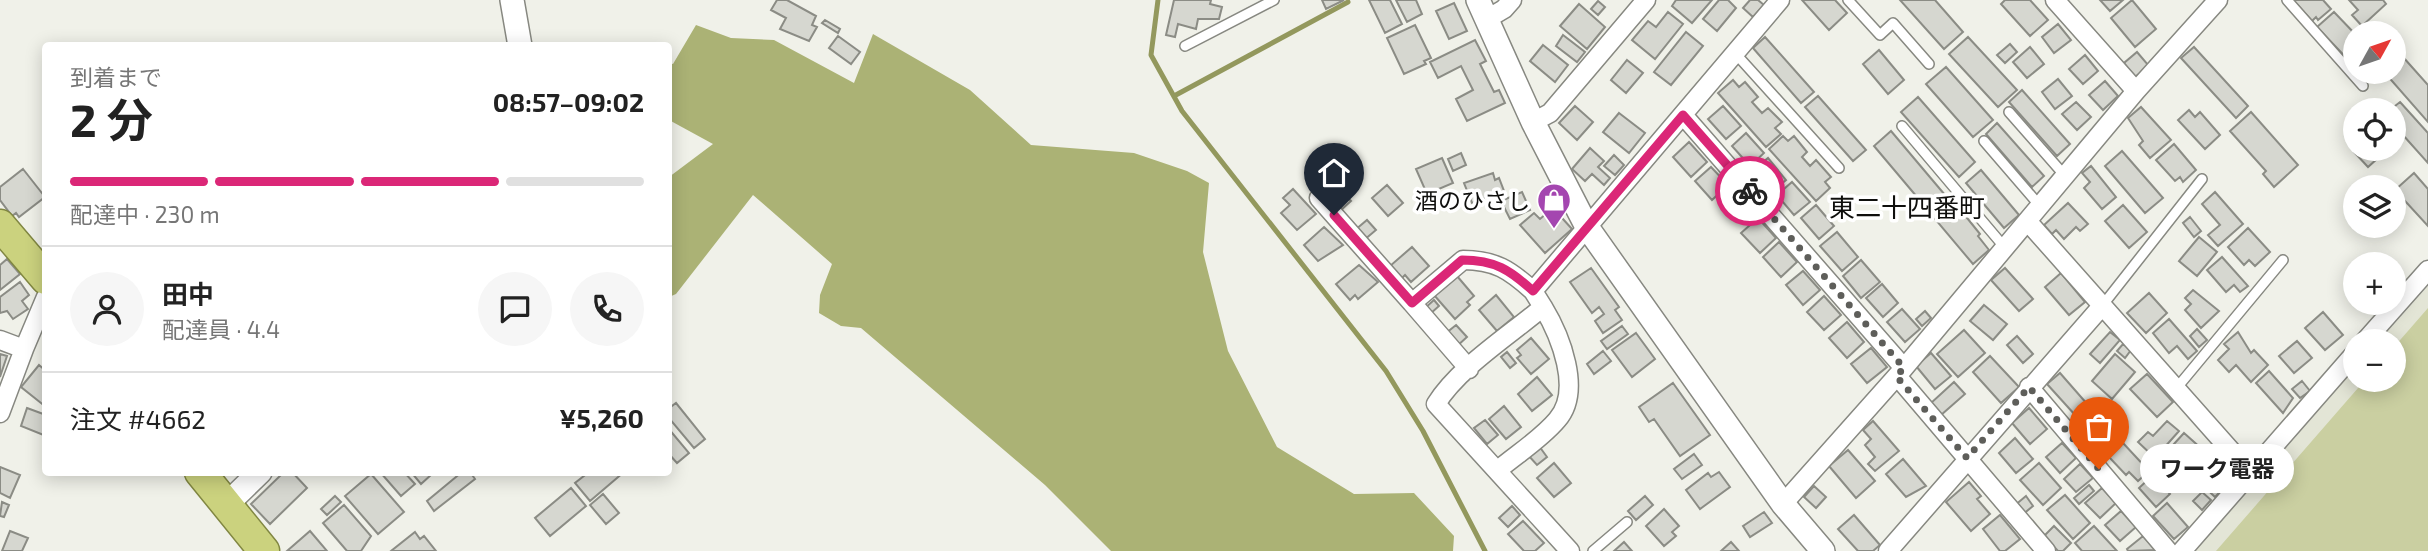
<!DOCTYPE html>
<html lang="ja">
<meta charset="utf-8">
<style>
:root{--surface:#fff;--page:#f6f6f6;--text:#222;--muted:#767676;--line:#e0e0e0;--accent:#db2777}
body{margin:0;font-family:"Exo 2","Noto Sans JP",sans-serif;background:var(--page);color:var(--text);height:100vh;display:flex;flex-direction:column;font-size:26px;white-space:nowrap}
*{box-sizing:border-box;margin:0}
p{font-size:23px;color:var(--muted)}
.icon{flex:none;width:38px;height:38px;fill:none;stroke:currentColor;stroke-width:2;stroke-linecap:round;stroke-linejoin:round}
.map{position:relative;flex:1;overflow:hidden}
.panel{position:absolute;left:42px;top:42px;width:630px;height:434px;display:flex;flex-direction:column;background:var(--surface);border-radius:7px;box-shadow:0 4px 18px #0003}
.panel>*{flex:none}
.needle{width:46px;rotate:50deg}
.fabs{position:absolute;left:2343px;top:21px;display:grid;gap:14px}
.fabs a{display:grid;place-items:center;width:63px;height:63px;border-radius:50%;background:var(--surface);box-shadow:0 4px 18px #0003;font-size:35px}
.pin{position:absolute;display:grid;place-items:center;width:60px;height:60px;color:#fff;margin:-72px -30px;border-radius:50% 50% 50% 0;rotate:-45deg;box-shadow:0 0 7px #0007}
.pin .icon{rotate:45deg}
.courier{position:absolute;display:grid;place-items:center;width:70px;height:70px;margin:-35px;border:5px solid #db2777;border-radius:50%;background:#fff;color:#222;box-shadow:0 2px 9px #0007}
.bubble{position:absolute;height:49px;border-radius:24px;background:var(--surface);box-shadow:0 4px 18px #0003;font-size:23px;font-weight:700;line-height:49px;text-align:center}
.headline em{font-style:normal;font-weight:700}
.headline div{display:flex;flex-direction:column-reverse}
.headline{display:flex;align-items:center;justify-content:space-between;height:119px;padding:0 28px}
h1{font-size:46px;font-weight:700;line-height:52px}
.bar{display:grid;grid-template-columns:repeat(4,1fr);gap:10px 7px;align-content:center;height:84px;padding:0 28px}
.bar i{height:9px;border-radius:5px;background:var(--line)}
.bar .selected{background:var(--accent)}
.bar p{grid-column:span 4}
.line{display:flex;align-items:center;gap:18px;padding:0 28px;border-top:2px solid var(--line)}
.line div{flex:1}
.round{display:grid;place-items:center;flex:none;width:74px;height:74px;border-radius:37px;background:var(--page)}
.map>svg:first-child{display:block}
</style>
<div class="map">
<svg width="2428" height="551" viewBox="0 0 2428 551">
<rect width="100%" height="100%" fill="#f0f1e9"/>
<!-- built -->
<path fill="#e3e5d6" d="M2428,286V551H2193L2355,367L2356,380H2394V341H2379Z"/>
<!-- green -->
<path fill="#cacfa1" d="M2428,308V551H2216L2365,380H2394V347Z"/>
<!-- forest -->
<path fill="#abb275" d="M696,25L731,38L774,40L854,83L873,34L970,90L1031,145L1134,153L1187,171L1209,183L1203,252L1228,351L1277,447L1354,494L1414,493L1454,536L1453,551H1111L1045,485L861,328L841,326L819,313L820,295L832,264L753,195L676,294L669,297V177L713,144L669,120V63L673,64Z"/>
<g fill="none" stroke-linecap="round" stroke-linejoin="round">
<!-- stream -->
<path stroke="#93985d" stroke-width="5" d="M1158,0L1151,55L1182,111L1386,371L1423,431L1485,551
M1174,96L1348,2"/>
</g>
<!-- building -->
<path fill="#d6d7d0" stroke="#8b8c85" stroke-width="2" d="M777,0H787L816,16L812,25L817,27L809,41L780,29L786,18L771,10Z
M1174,0H1211L1210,4L1222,7L1219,19H1198L1196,29L1178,24L1175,37L1166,35Z
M1322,0H1344L1326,9Z
M1369,0H1390L1402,24L1385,33Z
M1396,0H1416L1422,14L1407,22Z
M1676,0H1712L1692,23L1672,6Z
M1719,0H1728L1736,8L1717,31L1703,19Z
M1750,0H1758L1764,5L1753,17L1743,8Z
M1802,0H1835L1847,13L1829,30Z
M1900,0H1935L1963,32L1944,49Z
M2005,0H2030L2048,20L2030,36L2001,4Z
M2100,0H2123L2110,11Z
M2132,0L2156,29L2135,47L2111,18Z
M2293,0H2323L2331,9L2318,20L2316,17L2312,21Z
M2349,0H2383L2386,4L2362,26L2352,15L2358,10Z
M1598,1L1605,7L1598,15L1591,9Z
M1454,3L1467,31L1449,39L1436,11Z
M1579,4L1605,27L1587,49L1560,26Z
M1668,12L1683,24L1655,59L1632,40L1648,21L1656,27Z
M2334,12L2356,35V68L2317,27Z
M825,20L840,29L838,33L822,23Z
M2058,24L2071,40L2054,53L2042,37Z
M1415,25L1431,58L1424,61L1426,64L1404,74L1387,38Z
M1686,32L1703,46L1671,85L1654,72Z
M1563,35L1585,52L1577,62L1556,46Z
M838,36L860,52L851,64L829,48Z
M1765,37L1814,92L1801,103L1753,48Z
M1968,37L2017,90L1998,107L1949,54Z
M1475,40L1486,61L1480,64L1494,92L1499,90L1505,103L1467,121L1456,99L1473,90L1461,66L1438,78L1430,62Z
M2010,44L2017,52L2005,63L1997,55Z
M1543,45L1568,65L1555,82L1530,61Z
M2030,47L2044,64L2027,78L2013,62Z
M2194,47L2248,106L2236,118L2181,58Z
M1879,50L1904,80L1888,94L1863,64Z
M2137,52L2149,66L2135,77L2124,63Z
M2085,55L2098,71L2083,84L2069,69Z
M2403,57L2428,85V122L2385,73L2394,72V65Z
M1627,60L1643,73L1626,93L1611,80Z
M1946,67L1993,120L1973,137L1926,84Z
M2058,79L2072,96L2055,109L2042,92Z
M1733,80L1739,87L1745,82L1758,97L1752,102L1762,113L1768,108L1782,122L1775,128L1781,134L1766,147L1718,93Z
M2105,81L2118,96L2103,110L2089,95Z
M2022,90L2070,144L2057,156L2009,102Z
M1818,96L1866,150L1853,161L1805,107Z
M1918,97L1975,162L1959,177L1901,112Z
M2076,102L2091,117L2077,130L2062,114Z
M2400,102L2428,133V163L2394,125V110H2390Z
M1575,106L1593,122L1577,140L1559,123Z
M1723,106L1741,126L1726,139L1708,119Z
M2141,107L2171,140L2150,158L2139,145L2143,141L2128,118Z
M2189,110L2195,117L2200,112L2220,135L2205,149L2178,120Z
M2251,112L2298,165L2274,187L2263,174L2266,171L2230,131Z
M1619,113L1645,133L1629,153L1603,132Z
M1997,123L2044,176L2032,187L1986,134Z
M2356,127V147L2345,136Z
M1891,131L1945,195L1928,210L1874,146Z
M1746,133L1764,153L1750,166L1732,146Z
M1783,136L1788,141L1794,136L1807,152L1802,157L1810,166L1816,160L1831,177L1825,182L1830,188L1816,201L1769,149Z
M1689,142L1707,162L1691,177L1673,157Z
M2174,144L2196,170L2183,182L2180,177L2175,181L2156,160Z
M1590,148L1604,161L1598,167L1610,178L1604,185L1592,174L1585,181L1572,169Z
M2357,149H2388L2368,167L2354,152Z
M2122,151L2163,198L2145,213L2105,166Z
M1461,153L1466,165L1453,171L1448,159Z
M1614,155L1624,165L1615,175L1604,166Z
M1334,156L1353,177L1333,198L1313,174Z
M1442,158L1453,183L1427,194L1416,169Z
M1768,158L1786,180L1773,191L1755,169Z
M2091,166L2116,197L2102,209L2084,188L2090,182L2082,173Z
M1711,167L1728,185L1712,200L1695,181Z
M23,169L45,197L19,217L16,213L12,216L0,200V187Z
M1981,170L2019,215L2004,228L1966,183Z
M1493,173L1495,180L1499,178L1504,191L1472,203L1464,183Z
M2414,173L2428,189V226L2395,190Z
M1792,182L1810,202L1794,215L1777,195Z
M1387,185L1403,203L1388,216L1372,198Z
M1293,189L1316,214L1297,230L1281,213L1290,205L1283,198Z
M1522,192L1530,210L1510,219L1501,201Z
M2215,192L2243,224L2218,246L2208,235L2220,225L2202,204Z
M1343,193L1351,201L1341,210L1333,202Z
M1955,203L1980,234L1978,236L1989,250L1973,264L1935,219Z
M2068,203L2088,224L2080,231L2076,227L2064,239L2056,230L2052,234L2044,225Z
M1816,205L1834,226L1819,239L1801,218Z
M2123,205L2147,232L2129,248L2105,221Z
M1553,208L1572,229L1545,253L1520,225L1534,213L1540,219Z
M2190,217L2201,231L2194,237L2183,223Z
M1758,218L1776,238L1760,253L1741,233Z
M1367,220L1376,230L1364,240L1355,230Z
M1324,227L1343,245L1318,261L1304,245Z
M2248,228L2270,252L2255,266L2249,260L2244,265L2228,247Z
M1837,232L1858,257L1842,271L1820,246Z
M2199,237L2217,252L2197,276L2179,261Z
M1779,242L1797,262L1781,277L1763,257Z
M1412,247L1429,266L1411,282L1405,275L1401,279L1390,266Z
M2222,257L2248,286L2240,292L2234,285L2226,292L2207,270Z
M7,259L20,274L0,290V265Z
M1861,260L1880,282L1861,298L1843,276Z
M1359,265L1378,282L1358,299L1355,295L1350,300L1336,284Z
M1591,268L1619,307L1615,310L1622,320L1603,333L1595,321L1604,314L1599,307L1592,313L1570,282Z
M2005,268L2033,299L2019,311L1991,280Z
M1803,271L1820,290L1803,305L1786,285Z
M2061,273L2085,302L2069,315L2045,287Z
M1457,276L1474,296L1467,302L1470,305L1455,319L1434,295Z
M20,282L29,295L22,301L28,309L13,319L7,311L0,313V297Z
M1882,284L1898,303L1883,317L1866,298Z
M2193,290L2219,311L2201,328L2185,310L2191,304L2185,298Z
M2149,293L2167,313L2146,333L2127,313Z
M1496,295L1514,317L1497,331L1479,310Z
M1824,296L1841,315L1824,330L1807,312Z
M1434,300L1439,306L1430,314L1425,308Z
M1984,305L2007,324L1993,340L1970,321Z
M1902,309L1920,329L1905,342L1887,322Z
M1925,311L1931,318L1922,326L1916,319Z
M2323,312L2343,335L2325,350L2305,328Z
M2169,319L2197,351L2188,359L2177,346L2169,353L2153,333Z
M1847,322L1864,342L1847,358L1829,338Z
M1456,325L1467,337L1456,347L1445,334Z
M1622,326L1628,334L1607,349L1601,341Z
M2197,329L2207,340L2199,347L2190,336Z
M1964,330L1985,353L1958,377L1937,354Z
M2110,332L2120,340L2100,363L2090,354Z
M2238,332L2251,353L2254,350L2268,365L2251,382L2236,365L2229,372L2218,360L2229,349L2224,344Z
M1636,333L1655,359L1632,377L1612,350Z
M2017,336L2033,354L2023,363L2007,345Z
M1531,338L1549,359L1531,374L1517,358L1521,355L1517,350Z
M2297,341L2312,358L2294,373L2279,356Z
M2123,344L2131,350L2125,358L2117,351Z
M1871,348L1887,367L1867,383L1851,364Z
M1603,351L1611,361L1594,374L1587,364Z
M1507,352L1516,363L1510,368L1501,357Z
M1931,353L1951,376L1935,389L1916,366Z
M0,354L7,356L0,377Z
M2115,354L2135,372L2112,399L2092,381Z
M1990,356L2019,387L2001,403L1973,372Z
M39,365L46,371V407L21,387Z
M2269,371L2293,398L2283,413L2256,383Z
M2060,373L2088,405L2076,416L2047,384Z
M2147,374L2173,402L2157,417L2130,389Z
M1537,377L1552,395L1532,411L1518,394Z
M2302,381L2310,391L2300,398L2292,389Z
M1954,382L1965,394L1941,415L1931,403Z
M1673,383L1710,435L1680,456L1654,419L1649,422L1639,407Z
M676,403L705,439L694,448L668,417V409Z
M1504,406L1521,427L1506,439L1489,419Z
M27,408L46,415V436L21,426Z
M2029,408L2047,429L2030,444L2012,423Z
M1485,420L1498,435L1487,444L1474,428Z
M1873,421L1899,451L1875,471L1868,464L1875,457L1865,445L1871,439L1863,430Z
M2167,421L2179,431L2155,458L2138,442L2148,432L2153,436Z
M668,428L689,453L677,463L668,453Z
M2184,433L2203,450L2200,454L2203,457L2185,476L2163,456Z
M2015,438L2033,459L2016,473L1999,453Z
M2062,443L2076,458L2060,473L2046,457Z
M2123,443L2149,471L2138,481L2129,472L2126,475L2109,457Z
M1539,446L1547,457L1537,465L1528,455Z
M1848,450L1875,481L1856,498L1829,466Z
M1694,454L1702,465L1682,479L1674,469Z
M2212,457L2233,478L2215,497L2193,476Z
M1903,459L1926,486L1906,497L1886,474Z
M1554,463L1571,483L1554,497L1537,478Z
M2039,463L2061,488L2043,505L2020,480Z
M2080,464L2093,478L2076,492L2064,479Z
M0,467L20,475L10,498L0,493Z
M284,472H292L307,488L270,524L251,504Z
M380,472H404L415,484L401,496Z
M411,472H431L432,474L421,484Z
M462,472H470L475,479L434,511L427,501Z
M589,472H624L590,501L575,483Z
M1719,472L1730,487L1700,509L1686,490L1708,473L1711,477Z
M371,474L404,512L378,534L345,496Z
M2153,475L2170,494L2156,507L2139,488Z
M1969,482L1981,496L1977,499L1990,514L1971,531L1946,502Z
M2089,485L2094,491L2079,504L2074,498Z
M1814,486L1826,497L1816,508L1804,497Z
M571,488L586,506L550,536L535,518Z
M2102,488L2116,503L2100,518L2085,503Z
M2202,492L2211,500L2202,510L2193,501Z
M603,494L619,513L606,524L590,505Z
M2065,495L2090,523L2073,539L2047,510Z
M335,496L341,502L327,515L321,509Z
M1645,496L1653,505L1636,520L1628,511Z
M2026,496L2033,506L2022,515L2014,506Z
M2,502L9,505L4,517L0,516Z
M2167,503L2188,527L2174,539L2153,516Z
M344,505L371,536L361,551H347L323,523Z
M1512,506L1520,515L1508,527L1499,518Z
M1664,509L1679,526L1672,532L1676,536L1664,546L1646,526Z
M2121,511L2136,527L2120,541L2105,525Z
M1764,512L1772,523L1750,537L1743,526Z
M1854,515L1880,545L1873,551H1858L1838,529Z
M2000,515L2020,539L2005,551H2000L1983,529Z
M1523,521L1544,543L1535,551H1524L1508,534Z
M2054,526L2071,543L2063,551H2058L2044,536Z
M2094,526L2117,551H2082L2075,543Z
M10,531L28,538L22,551H2Z
M310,531L327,551H287Z
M415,532L420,539L424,536L436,551H391Z
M2143,536L2156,550L2128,551L2127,549Z
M1624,542L1632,551H1614Z
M1731,542L1739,551H1721Z"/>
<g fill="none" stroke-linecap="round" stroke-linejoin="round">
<!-- service casing -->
<g stroke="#878881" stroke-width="12">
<path id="service" d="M1848,0L1880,35L1893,23L1929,64
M2287,0L2363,86
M1185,46L1274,0
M1735,53L1839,168
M2009,112L2066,177
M1902,126L2006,249
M1984,141L2040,206
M2102,306L2202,179
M2175,390L2283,260
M1593,551L1627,522"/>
</g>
<!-- minor casing -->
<g stroke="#878881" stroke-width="21">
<path id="minor" d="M2055,0L2136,91
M1487,19L1504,9L1512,0
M1683,115L1904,368
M1533,122L1550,113L1646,0
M1319,198L1412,303
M2029,223L2249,471
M0,340L24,349L46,297
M2365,341L2428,270
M1469,369L1412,303L1463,260C1495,260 1510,270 1533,291
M1897,376L2046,551
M2029,387L2168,551
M0,413L24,349
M1498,470C1517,454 1541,439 1557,420C1583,391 1560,335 1543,307
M1783,504L1904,368L2136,91L2218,0
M1570,551L1436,404C1458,368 1510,335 1543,307L1533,291L1780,0
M1888,551L2102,306
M2182,551L2356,352"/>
</g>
<!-- tertiary casing -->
<g stroke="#878881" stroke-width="26">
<path id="tertiary" d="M512,0L520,46
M1478,0L1533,122L1587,227L1783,504L1823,551
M226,505L260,472"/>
</g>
<!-- trunk casing -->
<g stroke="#818742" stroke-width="33">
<path id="trunk" d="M0,225L46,279
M200,472L264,551"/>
</g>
<!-- service -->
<use href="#service" stroke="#fff" stroke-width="9"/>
<!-- minor -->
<use href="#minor" stroke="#fff" stroke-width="18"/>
<!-- tertiary -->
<use href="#tertiary" stroke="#fff" stroke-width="23"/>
<!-- trunk -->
<use href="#trunk" stroke="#cbd27e" stroke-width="30"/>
</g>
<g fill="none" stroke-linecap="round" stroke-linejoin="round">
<!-- done -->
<path stroke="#5e5e5a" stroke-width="7" stroke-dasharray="0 12.6" d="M1750,191L1904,368L1896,376L1967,458L2029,387L2099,469"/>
<!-- route -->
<path stroke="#db2777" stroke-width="9" d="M1334,215L1412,303L1462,260C1495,260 1510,270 1533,291L1683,115L1750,191"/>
</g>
<!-- icons -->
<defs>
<g id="shop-pin" transform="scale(1.75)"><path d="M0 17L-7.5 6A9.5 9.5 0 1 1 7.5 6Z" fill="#a446b0" stroke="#fff"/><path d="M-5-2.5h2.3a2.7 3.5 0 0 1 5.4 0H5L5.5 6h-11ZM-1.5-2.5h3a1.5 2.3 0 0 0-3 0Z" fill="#fff"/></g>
</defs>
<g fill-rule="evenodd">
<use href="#shop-pin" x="1554" y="200"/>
</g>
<g text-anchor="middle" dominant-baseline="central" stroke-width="7" stroke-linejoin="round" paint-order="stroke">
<!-- poi labels -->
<g font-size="23" fill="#0f0f0d" stroke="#fff" text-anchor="end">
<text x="1530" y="200">酒のひさし</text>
</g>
<!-- quarter labels -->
<g font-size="26" fill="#0f0f0d" stroke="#fff">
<text x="1907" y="206">東二十四番町</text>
</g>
</g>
</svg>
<div class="fabs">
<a><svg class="needle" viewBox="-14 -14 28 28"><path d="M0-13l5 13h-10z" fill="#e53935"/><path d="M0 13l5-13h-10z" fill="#767676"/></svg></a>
<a><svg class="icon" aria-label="locate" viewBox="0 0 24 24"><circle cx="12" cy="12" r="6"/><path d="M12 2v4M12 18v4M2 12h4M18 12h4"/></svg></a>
<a><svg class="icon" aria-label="layers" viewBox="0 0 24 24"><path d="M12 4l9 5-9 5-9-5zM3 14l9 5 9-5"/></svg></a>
<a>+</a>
<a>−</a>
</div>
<div class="pin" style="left:2099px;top:469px;background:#ea580c"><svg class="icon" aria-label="bag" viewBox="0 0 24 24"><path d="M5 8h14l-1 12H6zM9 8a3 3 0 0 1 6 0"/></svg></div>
<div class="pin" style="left:1334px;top:215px;background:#1f2937"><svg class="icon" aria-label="home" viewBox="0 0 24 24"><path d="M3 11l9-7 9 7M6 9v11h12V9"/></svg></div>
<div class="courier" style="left:1750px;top:191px"><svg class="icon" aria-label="bike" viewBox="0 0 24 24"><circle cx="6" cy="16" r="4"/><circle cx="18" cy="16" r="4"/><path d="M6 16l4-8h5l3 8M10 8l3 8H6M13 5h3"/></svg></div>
<div class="bubble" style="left:2140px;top:444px;width:154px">ワーク電器</div>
<section class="panel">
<div class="headline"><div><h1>2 分</h1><p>到着まで</p></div><em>08:57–09:02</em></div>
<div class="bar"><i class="selected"></i><i class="selected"></i><i class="selected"></i><i></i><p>配達中 · 230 m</p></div>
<div class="line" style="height:126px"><a class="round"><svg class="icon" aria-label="person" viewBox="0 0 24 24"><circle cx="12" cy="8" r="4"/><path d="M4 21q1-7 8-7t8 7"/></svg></a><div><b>田中</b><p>配達員 · 4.4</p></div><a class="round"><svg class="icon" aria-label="chat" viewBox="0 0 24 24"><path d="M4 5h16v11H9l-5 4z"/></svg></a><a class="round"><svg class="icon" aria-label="phone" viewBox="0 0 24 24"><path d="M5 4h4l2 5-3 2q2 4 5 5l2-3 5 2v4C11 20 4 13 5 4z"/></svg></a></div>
<div class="line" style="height:91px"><div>注文 #4662</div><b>¥5,260</b></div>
</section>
</div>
